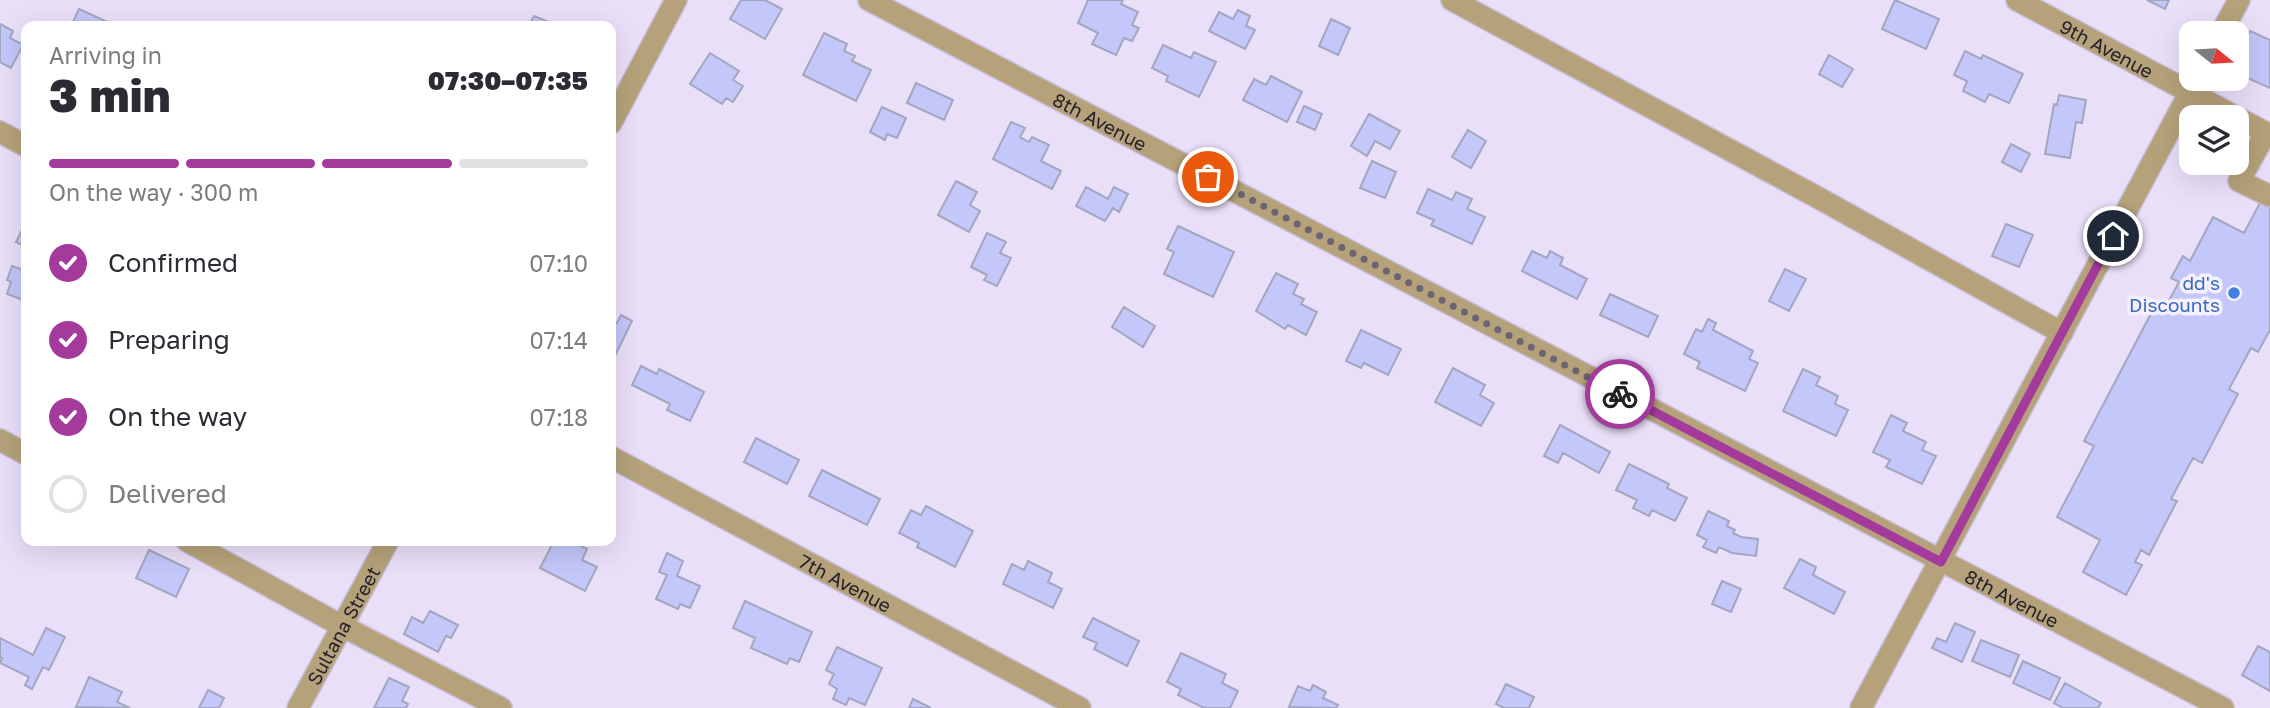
<!DOCTYPE html>
<meta charset="utf-8">
<style>
:root{--surface:#fff;--page:#f7f7f7;--text:#2b2b33;--muted:#7c7c81;--line:#e1e1e2;--accent:#a43a9b}
body{margin:0;font-family:"Golos Text",sans-serif;background:var(--page);color:var(--text);height:100vh;display:flex;flex-direction:column;font-size:26px;white-space:nowrap}
*{box-sizing:border-box;margin:0}
p{font-size:23px;color:var(--muted)}
.icon{flex:none;width:38px;height:38px;fill:none;stroke:currentColor;stroke-width:2;stroke-linecap:round;stroke-linejoin:round}
.map{position:relative;flex:1;overflow:hidden}
.details{position:absolute;left:21px;top:21px;width:595px;height:525px;display:flex;flex-direction:column;background:var(--surface);border-radius:14px;box-shadow:0 7px 28px #0002}
.details>*{flex:none}
.needle{width:46px;rotate:108deg}
.fabs{position:absolute;left:2179px;top:21px;display:grid;gap:14px}
.fabs a{display:grid;place-items:center;width:70px;height:70px;border-radius:14px;background:var(--surface);box-shadow:0 7px 28px #0002;font-size:35px}
.pin{position:absolute;display:grid;place-items:center;width:60px;height:60px;color:#fff;margin:-30px;border:4px solid #fff;border-radius:50%;box-shadow:0 2px 7px #0007}
.courier{position:absolute;display:grid;place-items:center;width:70px;height:70px;margin:-35px;border:5px solid #a43a9b;border-radius:50%;background:#fff;color:#222;box-shadow:0 2px 9px #0007}
.overview em{font-style:normal;font-weight:800}
.overview div{display:flex;flex-direction:column-reverse}
.overview{display:flex;align-items:center;justify-content:space-between;height:119px;padding:0 28px}
h1{font-size:46px;font-weight:800;line-height:52px}
.bar{display:grid;grid-template-columns:repeat(4,1fr);gap:10px 7px;align-content:center;height:84px;padding:0 28px}
.bar i{height:9px;border-radius:5px;background:var(--line)}
.bar .selected{background:var(--accent)}
.bar p{grid-column:span 4}
ol{padding:0 28px;list-style:none}
li{display:flex;align-items:center;gap:21px;height:77px}
li p{margin-inline-start:auto}
li .icon{padding:7px;border-radius:50%;background:var(--accent);color:#fff;stroke-width:4}
li:last-child{color:var(--muted)}
li i{width:38px;height:38px;border:4px solid var(--line);border-radius:50%}
.map>svg:first-child{display:block}
</style>
<div class="map">
<svg width="2270" height="708" viewBox="0 0 2270 708">
<rect width="100%" height="100%" fill="#eadff9"/>
<!-- building -->
<path fill="#c3c7fa" stroke="#a3a6bf" stroke-width="2" d="M741,0H765L782,9L765,39L730,19Z
M1088,0H1123L1121,4L1138,12L1132,25L1139,28L1132,41L1124,38L1116,55L1092,44L1098,33L1078,23Z
M1895,0L1939,19L1926,49L1882,29Z
M2147,0H2169L2165,9Z
M79,9L116,26H71Z
M1238,10L1250,16L1246,26L1255,30L1245,49L1209,31L1219,12L1233,19Z
M534,16L558,26H529Z
M1331,19L1350,28L1338,55L1319,46Z
M0,24L13,31L10,38L23,45L11,68L0,62Z
M2250,31L2270,40V88L2236,73V60Z
M824,33L847,44L844,51L855,56L852,61L871,70L856,101L803,75Z
M1163,45L1191,58L1194,52L1216,62L1199,97L1166,81L1168,76L1152,68Z
M1965,51L1981,59L1983,55L2023,74L2009,103L1989,94L1985,102L1963,91L1967,81L1954,75Z
M710,53L739,71L733,80L743,86L733,102L726,98L722,104L690,84Z
M1829,55L1853,69L1842,87L1819,74Z
M1271,76L1302,92L1287,122L1243,100L1254,79L1266,85Z
M916,83L953,100L944,120L907,103Z
M2059,95L2086,100L2082,123L2076,122L2070,158L2045,154L2054,104L2057,105Z
M1304,106L1322,114L1315,130L1297,122Z
M882,107L906,118L897,138L887,134L885,140L870,132Z
M1369,114L1400,131L1390,149L1375,141L1367,156L1351,146Z
M1011,122L1025,128L1020,137L1029,142L1032,137L1049,145L1041,161L1061,171L1052,189L993,159Z
M1468,130L1486,141L1471,168L1452,157Z
M2011,144L2030,154L2021,172L2002,162Z
M1372,161L1396,172L1385,198L1360,188Z
M956,181L977,192L970,205L980,211L969,232L938,215Z
M1086,187L1108,199L1114,187L1128,194L1119,212L1113,208L1105,221L1076,206Z
M1428,189L1452,200L1456,192L1472,199L1467,209L1485,217L1472,244L1431,225L1434,220L1417,213Z
M2261,201L2270,206V330L2258,352L2251,348L2229,389L2238,394L2202,463L2193,458L2171,499L2177,501L2149,555L2141,550L2135,562L2142,565L2126,595L2083,572L2100,540L2057,517L2094,446L2084,441L2156,304L2165,308L2179,282L2171,278L2183,256L2190,261L2213,217L2244,233Z
M26,222V247L16,242Z
M2006,224L2033,235L2019,267L1992,256Z
M1178,226L1234,252L1213,297L1164,274L1174,252L1167,249Z
M987,233L1006,242L1000,253L1011,258L997,286L984,280L987,275L971,267Z
M1532,251L1547,258L1550,251L1563,258L1560,265L1587,279L1577,299L1522,271Z
M12,266L26,271V301L7,294L11,282L7,280Z
M1785,269L1806,279L1789,311L1769,301Z
M1276,273L1298,284L1293,294L1304,299L1301,304L1317,312L1306,335L1288,325L1285,329L1256,311Z
M1610,294L1658,316L1648,337L1600,315Z
M1124,307L1155,326L1143,347L1112,327Z
M621,315L632,321L611,364V320L617,323Z
M1708,319L1716,323L1713,330L1753,351L1749,359L1758,363L1745,391L1697,368L1700,362L1684,354L1696,329L1702,332Z
M1361,330L1401,349L1388,375L1364,363L1361,368L1346,361Z
M641,366L657,374L659,369L704,392L690,421L667,410L670,404L632,385Z
M1453,368L1485,385L1480,395L1494,403L1481,426L1435,402Z
M1803,369L1820,377L1816,385L1838,396L1835,404L1848,410L1836,436L1783,411Z
M1891,415L1907,423L1903,431L1926,442L1922,450L1936,456L1922,484L1886,467L1890,460L1873,452Z
M1560,425L1610,452L1599,473L1563,453L1558,463L1544,456Z
M756,438L799,460L787,484L744,462Z
M1629,464L1669,484L1667,488L1687,498L1675,521L1652,510L1649,516L1633,508L1637,500L1616,490Z
M822,470L880,499L867,525L809,496Z
M926,506L973,531L955,567L917,547L919,543L899,533L911,510L921,515Z
M1708,511L1729,521L1727,526L1735,530L1733,533L1741,537L1758,539L1756,556L1732,553L1719,547L1716,553L1703,547L1707,540L1697,535Z
M554,541H571L587,549L582,560L597,567L585,591L540,568Z
M149,550L189,569L176,597L136,578Z
M667,553L683,561L677,576L700,586L690,608L680,604L678,609L656,599L667,575L659,572Z
M1800,559L1816,567L1813,575L1845,592L1834,614L1784,588Z
M1028,561L1052,573L1048,582L1062,589L1053,608L1003,584L1012,564L1024,570Z
M1722,581L1741,589L1731,612L1712,604Z
M745,601L812,632L799,662L790,658L787,664L751,648L755,638L733,628Z
M430,611L458,625L451,638L446,636L438,652L404,634L412,617L423,623Z
M1093,618L1139,641L1127,666L1094,649L1097,643L1083,637Z
M1955,623L1975,632L1962,662L1932,648L1937,638L1946,642Z
M46,628L65,637L49,670L43,667L32,689L25,685L29,677L0,663L2,658L0,657V638L33,655Z
M1981,640L2019,655L2010,677L1972,661Z
M2258,646L2270,652V691L2242,675Z
M837,647L882,668L865,705L849,698L846,705L833,699L837,689L829,684L834,674L826,670Z
M1181,653L1226,674L1222,683L1238,691L1230,708H1204L1178,695L1181,689L1167,682Z
M2023,661L2060,678L2050,700L2013,683Z
M89,677L122,692L117,702L130,708L76,707Z
M389,678L409,687L402,701L408,704L406,708H374Z
M2065,683L2101,703L2098,708H2063L2054,703Z
M1506,684L1534,697L1529,708H1504L1496,704Z
M1313,685L1326,692L1323,698L1338,705L1336,708L1289,707L1298,686L1310,691Z
M208,690L224,698L219,708H199Z
M913,699L931,708H909Z"/>
<g fill="none" stroke-linecap="round" stroke-linejoin="round">
<!-- minor casing -->
<g stroke="#c7bdd4" stroke-width="24">
<g id="minor">
<path id="s1" d="M869,0L2223,708"/>
<path d="M1452,0L1815,196L2062,333"/>
<path id="s2" d="M2017,0L2270,135"/>
<path d="M2221,33L2239,0"/>
<path d="M611,123L676,0"/>
<path d="M0,132L26,146"/>
<path d="M2266,133L2239,181L2270,196"/>
<path d="M0,440L26,454"/>
<path id="s3" d="M611,457L1080,708"/>
<path d="M187,541L342,626L501,708"/>
<path id="s4" d="M298,708L388,541"/>
<path d="M1861,708L2197,79"/>
</g>
</g>
<!-- minor -->
<use href="#minor" stroke="#b5a27a" stroke-width="21"/>
</g>
<g fill="none" stroke-linecap="round" stroke-linejoin="round">
<!-- done -->
<path stroke="#6b6473" stroke-width="7" stroke-dasharray="0 12.6" d="M1208,177L1620,394"/>
<!-- route -->
<path stroke="#a43a9b" stroke-width="9" d="M1620,394L1941,562L2113,236"/>
</g>
<!-- markers -->
<circle fill="#3f7fe0" stroke="#f5effe" stroke-width="2.5" cx="2234" cy="293" r="7"/>
<g text-anchor="middle" dominant-baseline="central" stroke-width="7" stroke-linejoin="round" paint-order="stroke">
<!-- street labels -->
<g font-size="19" fill="#26222b" stroke="#f5effe">
<text stroke="none"><textPath href="#s2" startOffset="102">9th Avenue</textPath></text>
<text stroke="none"><textPath href="#s1" startOffset="261">8th Avenue</textPath></text>
<text stroke="none"><textPath href="#s3" startOffset="266">7th Avenue</textPath></text>
<text stroke="none"><textPath href="#s1" startOffset="1290">8th Avenue</textPath></text>
<text stroke="none"><textPath href="#s4" startOffset="94">Sultana Street</textPath></text>
</g>
<!-- shop labels -->
<g font-size="19" fill="#366cbe" stroke="#f5effe" text-anchor="end">
<text x="2220" y="282">dd's<tspan x="2220" dy="22">Discounts</tspan></text>
</g>
</g>
</svg>
<div class="fabs">
<a><svg class="needle" viewBox="-14 -14 28 28"><path d="M0-13l5 13h-10z" fill="#e53935"/><path d="M0 13l5-13h-10z" fill="#7c7c81"/></svg></a>
<a><svg class="icon" aria-label="layers" viewBox="0 0 24 24"><path d="M12 4l9 5-9 5-9-5zM3 14l9 5 9-5"/></svg></a>
</div>
<div class="pin" style="left:1208px;top:177px;background:#ea580c"><svg class="icon" aria-label="bag" viewBox="0 0 24 24"><path d="M5 8h14l-1 12H6zM9 8a3 3 0 0 1 6 0"/></svg></div>
<div class="pin" style="left:2113px;top:236px;background:#1f2937"><svg class="icon" aria-label="home" viewBox="0 0 24 24"><path d="M3 11l9-7 9 7M6 9v11h12V9"/></svg></div>
<div class="courier" style="left:1620px;top:394px"><svg class="icon" aria-label="bike" viewBox="0 0 24 24"><circle cx="6" cy="16" r="4"/><circle cx="18" cy="16" r="4"/><path d="M6 16l4-8h5l3 8M10 8l3 8H6M13 5h3"/></svg></div>
<section class="details">
<div class="overview"><div><h1>3 min</h1><p>Arriving in</p></div><em>07:30–07:35</em></div>
<div class="bar"><i class="selected"></i><i class="selected"></i><i class="selected"></i><i></i><p>On the way · 300 m</p></div>
<ol>
<li><svg class="icon" aria-label="check" viewBox="0 0 24 24"><path d="M5 12l5 5 9-10"/></svg>Confirmed<p>07:10</p></li>
<li><svg class="icon" aria-label="check" viewBox="0 0 24 24"><path d="M5 12l5 5 9-10"/></svg>Preparing<p>07:14</p></li>
<li><svg class="icon" aria-label="check" viewBox="0 0 24 24"><path d="M5 12l5 5 9-10"/></svg>On the way<p>07:18</p></li>
<li><i></i>Delivered</li>
</ol>
</section>
</div>
